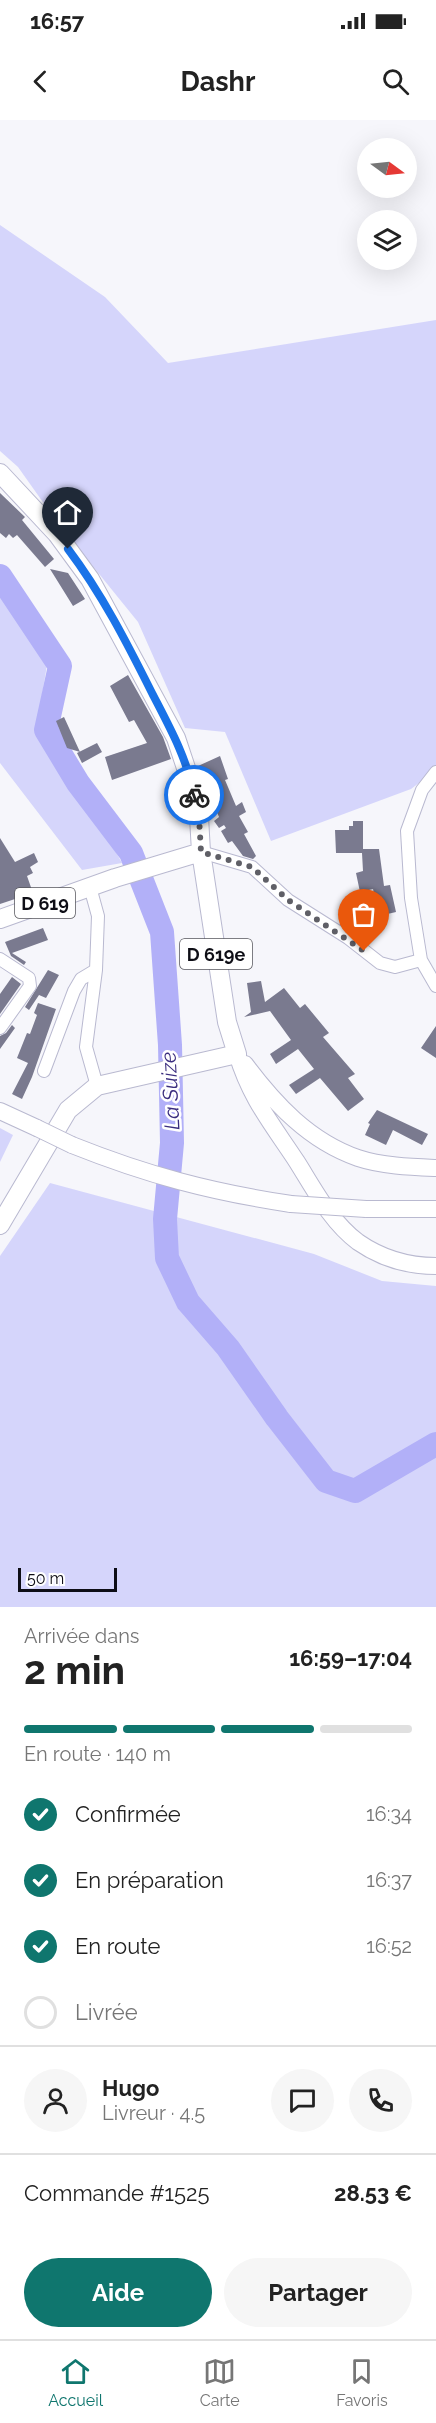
<!DOCTYPE html>
<html lang="fr">
<meta charset="utf-8">
<style>
:root{--surface:#fff;--page:#f6f6f6;--text:#222;--muted:#767676;--line:#e0e0e0;--accent:#0f766e}
body{margin:0;font-family:Raleway,sans-serif;background:var(--page);color:var(--text);height:100vh;display:flex;flex-direction:column;font-size:22px;white-space:nowrap}
*{box-sizing:border-box;margin:0}
p{font-size:20px;color:var(--muted)}
.icon{flex:none;width:33px;height:33px;fill:none;stroke:currentColor;stroke-width:2;stroke-linecap:round;stroke-linejoin:round}
.map{position:relative;height:1487px;overflow:hidden}
.sheet{display:flex;flex-direction:column;background:var(--surface);flex:1}
.sheet>*{flex:none}
.needle{width:39px;rotate:105deg}
.tools{position:absolute;left:357px;top:18px;display:grid;gap:12px}
.tools a{display:grid;place-items:center;width:60px;height:60px;border-radius:50%;background:var(--surface);box-shadow:0 6px 24px #0002;font-size:30px}
.scale{position:absolute;left:18px;bottom:15px;width:99px;box-sizing:border-box;padding-left:6px;border:3px solid #0e0e16;border-top:0;font-size:16px;line-height:21px;white-space:nowrap;color:#0e0e16;-webkit-text-stroke:4px #fff;paint-order:stroke}
.pin{position:absolute;display:grid;place-items:center;width:51px;height:51px;color:#fff;margin:-62px -26px;border-radius:50% 50% 50% 0;rotate:-45deg;box-shadow:0 0 6px #0007}
.pin .icon{rotate:45deg}
.courier{position:absolute;display:grid;place-items:center;width:60px;height:60px;margin:-30px;border:4px solid #1a73e8;border-radius:50%;background:#fff;color:#222;box-shadow:0 2px 8px #0007}
.summary em{font-style:normal;font-weight:700}
.summary div{display:flex;flex-direction:column-reverse}
.summary{display:flex;align-items:center;justify-content:space-between;height:102px;padding:0 24px}
h1{font-size:39px;font-weight:700;line-height:45px}
.bar{display:grid;grid-template-columns:repeat(4,1fr);gap:9px 6px;align-content:center;height:72px;padding:0 24px}
.bar i{height:8px;border-radius:4px;background:var(--line)}
.bar .on{background:var(--accent)}
.bar p{grid-column:span 4}
.line{display:flex;align-items:center;gap:15px;padding:0 24px;border-top:2px solid var(--line)}
.line div{flex:1}
.round{display:grid;place-items:center;flex:none;width:63px;height:63px;border-radius:32px;background:var(--page)}
ol{padding:0 24px;list-style:none}
li{display:flex;align-items:center;gap:18px;height:66px}
li p{margin-inline-start:auto}
li .icon{padding:6px;border-radius:50%;background:var(--accent);color:#fff;stroke-width:4}
li:last-child{color:var(--muted)}
li i{width:33px;height:33px;border:3px solid var(--line);border-radius:50%}
.button{display:flex;gap:12px;margin-top:auto;padding:12px 24px}
.button a{flex:1;height:69px;border-radius:36px;background:var(--accent);color:#fff;font-size:24px;font-weight:700;line-height:69px;text-align:center}
.button a+a{background:var(--page);color:var(--text)}
.status{display:flex;justify-content:space-between;align-items:center;height:42px;padding:0 30px;background:var(--surface);direction:ltr}
.status svg{height:16px;fill:currentColor}
header{display:flex;justify-content:space-between;align-items:center;height:78px;padding:0 24px;background:var(--surface);font-size:27px;font-weight:700}
.tabs{display:flex;justify-content:space-around;align-items:center;height:84px;border-top:2px solid var(--line);background:var(--surface);font-size:16px;color:var(--muted)}
.tabs a{display:grid;justify-items:center;gap:3px}
.tabs .on{color:var(--accent)}
.map>svg:first-child{display:block}
</style>
<div class="status"><b>16:57</b><svg viewBox="0 0 49 12"><path d="M0 12V9h3v3zM5 12V6h3v6zM10 12V3h3v9zM15 12V0h3v12zM26 1h20v11H26zM47 4h2v5h-2z"/></svg></div>
<header><svg class="icon" aria-label="back" viewBox="0 0 24 24"><path d="M15 5l-7 7 7 7"/></svg>Dashr<svg class="icon" aria-label="search" viewBox="0 0 24 24"><circle cx="10" cy="10" r="6"/><path d="M15 15l6 6"/></svg></header>
<div class="map">
<svg width="436" height="1487" viewBox="0 0 436 1487">
<rect width="100%" height="100%" fill="#f6f6fb"/>
<!-- green -->
<path fill="#d5d5fb" d="M0,105L105,177L168,243L436,200V650L411,669L271,721L225,612L185,608L138,502L57,402L18,347L0,331Z
M0,472L48,539L39,593L122,743L82,750L0,643Z
M0,1008L13,1015L0,1042Z
M50,1063L314,1134L382,1161L436,1166V1487H0V1136Z"/>
<!-- water -->
<path fill="#b2b0f8" d="M350,785L368,796L362,806L343,794Z"/>
<g fill="none" stroke-linecap="round" stroke-linejoin="round">
<!-- river -->
<path stroke="#b2b0f8" stroke-width="24" d="M0,456L60,546L46,610L78,663L131,733L162,812L170,925L172,1023L165,1099L167,1138L188,1182L228,1228L277,1298L326,1361L355,1371L436,1324"/>
</g>
<!-- building -->
<path fill="#7a7a8f" d="M0,373L25,397L22,400L54,439L45,447L17,415L13,418L9,414L6,418L0,413Z
M50,449L68,453L85,479L73,486Z
M128,555L163,617L171,639L112,660L105,637L147,623L134,600L129,602L110,566Z
M64,597L80,632L67,628L56,601Z
M97,623L102,632L82,643L77,633Z
M220,636L228,659L225,660L236,686L242,682L246,692L239,696L248,712L244,714L256,736L253,739L243,736L232,721L228,723L221,711L226,708L224,705L219,708L214,701L219,697L198,646Z
M353,701H363V729H379L384,766L390,765L396,792L379,796L373,769L360,772L356,753L363,751L362,733H336L335,710H349V706H353Z
M0,718L15,742L34,733L38,742L30,747L33,753L27,756L33,773L0,784Z
M43,808L48,820L12,833L26,842L24,845L11,836L5,822Z
M48,850L59,855L46,878L39,875L29,890L25,887Z
M12,857L21,864L0,894V874Z
M261,861L265,882L284,868L300,888L305,884L329,913L323,917L355,954L348,958L364,979L348,991L320,958L296,974L289,965L314,949L298,929L276,944L270,934L291,920L270,891L244,897L251,892L247,863Z
M38,883L56,889L32,957L22,979L12,974L28,943L17,938L27,913L30,914L37,895L34,893Z
M12,905L15,908L0,929V916L6,913Z
M436,906V938L421,928Z
M377,990L428,1014L422,1025L393,1010L386,1025L365,1015L370,1004L368,1003Z"/>
<g fill="none" stroke-linecap="round" stroke-linejoin="round">
<!-- street casing -->
<g stroke="#b9b9d0" stroke-width="14">
<path id="street" d="M436,652L422,670L407,711L411,778L421,840L436,866
M201,732L252,747L288,780L348,818L380,843L395,847L421,840
M90,767L98,796L96,850L86,927L97,966
M0,839L29,858L30,866L0,908
M44,951L74,871L81,859L96,850"/>
</g>
<!-- secondary casing -->
<g stroke="#b9b9d0" stroke-width="18">
<path id="secondary" d="M237,934C250,978 272,1004 297,1042C314,1069 331,1102 358,1122C381,1138 408,1146 436,1146
M245,944C275,984 309,1021 358,1038C382,1046 411,1047 436,1048
M0,991L37,1008
M72,1025C147,1055 211,1072 291,1084
M366,1089H436"/>
</g>
<!-- primary casing -->
<g stroke="#b9b9d0" stroke-width="20">
<path id="primary" d="M0,353L57,414L90,459L176,618L193,669L199,697L201,732L227,902L237,934L97,966L68,990L0,1105
M0,799L115,758L201,732"/>
</g>
<!-- street -->
<use href="#street" stroke="#fff" stroke-width="12"/>
<!-- secondary -->
<use href="#secondary" stroke="#fff" stroke-width="16"/>
<!-- primary -->
<use href="#primary" stroke="#fff" stroke-width="18"/>
<!-- secondary-bridge casing -->
<g stroke="#b9b9d0" stroke-width="18" stroke-linecap="butt">
<path id="secondary-bridge" d="M37,1008L72,1025
M291,1084L366,1089"/>
</g>
<!-- secondary-bridge -->
<use href="#secondary-bridge" stroke="#fff" stroke-width="16"/>
</g>
<g fill="none" stroke-linecap="round" stroke-linejoin="round">
<!-- done -->
<path stroke="#5f5f66" stroke-width="6" stroke-dasharray="0 10.8" d="M194,675L199,697L201,732L252,747L288,780L364,831"/>
<!-- route -->
<path stroke="#1a73e8" stroke-width="8" d="M68,429C102,474 127,523 152,573C169,606 187,638 194,675"/>
</g>
<g text-anchor="middle" dominant-baseline="central" stroke-width="5" stroke-linejoin="round" paint-order="stroke">
<!-- shield labels -->
<g fill="#fff" stroke="#56565c" stroke-width="1.5">
<rect x="15" y="768" width="60" height="30" rx="4.5"/>
<rect x="180" y="819" width="72" height="30" rx="4.5"/>
</g>
<g font-size="18" font-weight="bold" fill="#0e0e16">
<text x="45" y="783">D 619</text>
<text x="216" y="834">D 619e</text>
</g>
<!-- water labels -->
<g font-size="21" font-style="italic" fill="#3a2d7e" stroke="#fff">
<text transform="translate(170 971) rotate(-93)">La Suize</text>
</g>
</g>
</svg>
<div class="tools">
<a><svg class="needle" viewBox="-14 -14 28 28"><path d="M0-13l5 13h-10z" fill="#e53935"/><path d="M0 13l5-13h-10z" fill="#767676"/></svg></a>
<a><svg class="icon" aria-label="layers" viewBox="0 0 24 24"><path d="M12 4l9 5-9 5-9-5zM3 14l9 5 9-5"/></svg></a>
</div>
<div class="scale">50 m</div>
<div class="pin" style="left:364px;top:831px;background:#ea580c"><svg class="icon" aria-label="bag" viewBox="0 0 24 24"><path d="M5 8h14l-1 12H6zM9 8a3 3 0 0 1 6 0"/></svg></div>
<div class="pin" style="left:68px;top:429px;background:#1f2937"><svg class="icon" aria-label="home" viewBox="0 0 24 24"><path d="M3 11l9-7 9 7M6 9v11h12V9"/></svg></div>
<div class="courier" style="left:194px;top:675px"><svg class="icon" aria-label="bike" viewBox="0 0 24 24"><circle cx="6" cy="16" r="4"/><circle cx="18" cy="16" r="4"/><path d="M6 16l4-8h5l3 8M10 8l3 8H6M13 5h3"/></svg></div>
</div>
<section class="sheet">
<div class="summary"><div><h1>2 min</h1><p>Arrivée dans</p></div><em>16:59–17:04</em></div>
<div class="bar"><i class="on"></i><i class="on"></i><i class="on"></i><i></i><p>En route · 140 m</p></div>
<ol>
<li><svg class="icon" aria-label="check" viewBox="0 0 24 24"><path d="M5 12l5 5 9-10"/></svg>Confirmée<p>16:34</p></li>
<li><svg class="icon" aria-label="check" viewBox="0 0 24 24"><path d="M5 12l5 5 9-10"/></svg>En préparation<p>16:37</p></li>
<li><svg class="icon" aria-label="check" viewBox="0 0 24 24"><path d="M5 12l5 5 9-10"/></svg>En route<p>16:52</p></li>
<li><i></i>Livrée</li>
</ol>
<div class="line" style="height:108px"><a class="round"><svg class="icon" aria-label="person" viewBox="0 0 24 24"><circle cx="12" cy="8" r="4"/><path d="M4 21q1-7 8-7t8 7"/></svg></a><div><b>Hugo</b><p>Livreur · 4.5</p></div><a class="round"><svg class="icon" aria-label="chat" viewBox="0 0 24 24"><path d="M4 5h16v11H9l-5 4z"/></svg></a><a class="round"><svg class="icon" aria-label="phone" viewBox="0 0 24 24"><path d="M5 4h4l2 5-3 2q2 4 5 5l2-3 5 2v4C11 20 4 13 5 4z"/></svg></a></div>
<div class="line" style="height:78px"><div>Commande #1525</div><b>28.53 €</b></div>
<div class="button"><a>Aide</a><a>Partager</a></div>
</section>
<nav class="tabs">
<a class="on"><svg class="icon" aria-label="home" viewBox="0 0 24 24"><path d="M3 11l9-7 9 7M6 9v11h12V9"/></svg>Accueil</a>
<a><svg class="icon" aria-label="map" viewBox="0 0 24 24"><path d="M3 6l6-2 6 2 6-2v14l-6 2-6-2-6 2zM9 4v14M15 6v14"/></svg>Carte</a>
<a><svg class="icon" aria-label="saved" viewBox="0 0 24 24"><path d="M7 4h10v16l-5-4-5 4z"/></svg>Favoris</a>
</nav>
